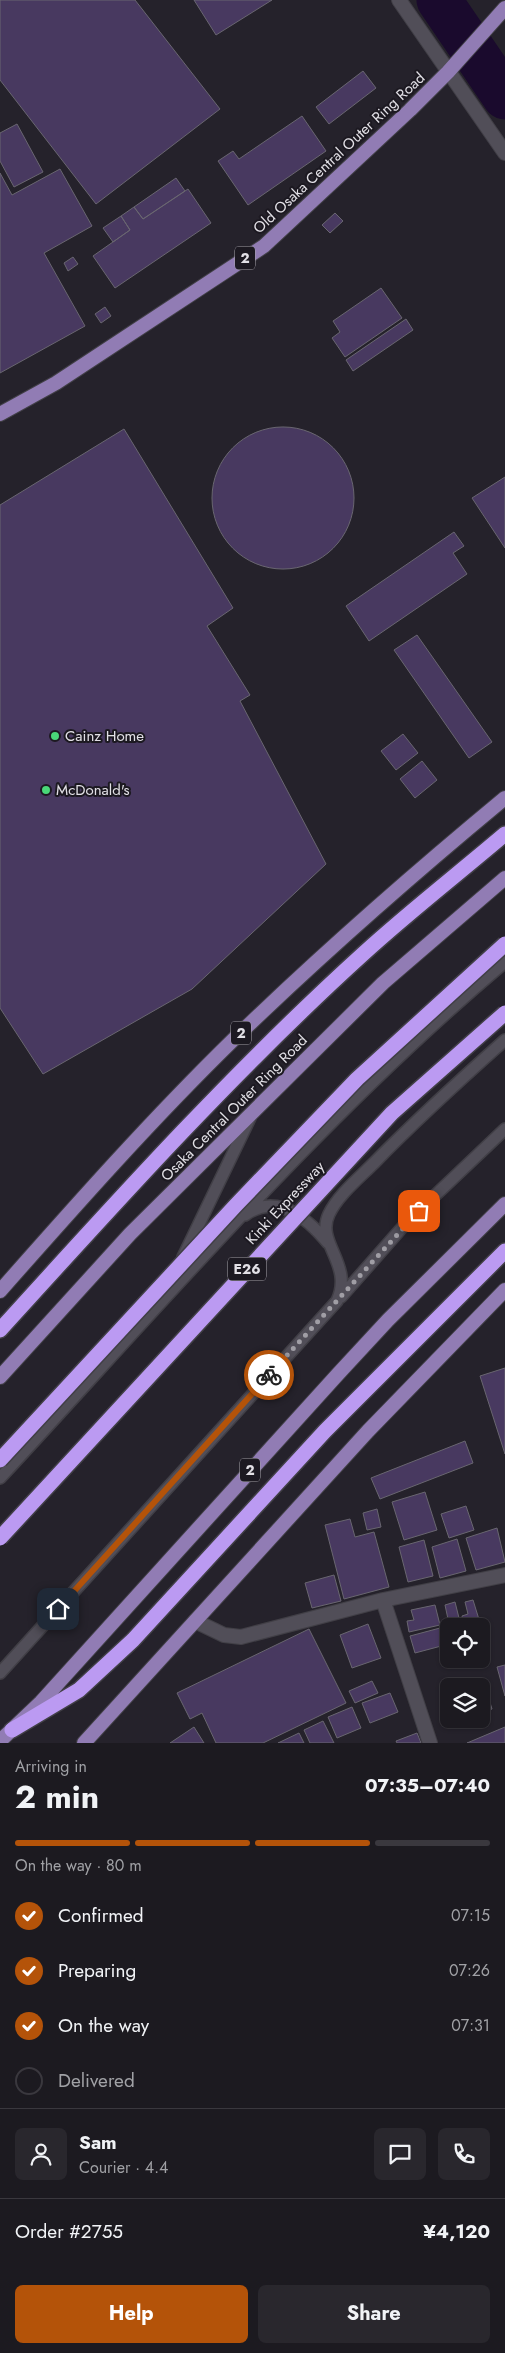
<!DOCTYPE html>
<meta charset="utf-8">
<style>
:root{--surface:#1c1a20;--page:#29272d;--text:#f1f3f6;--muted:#a0a1a5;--line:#3a383e;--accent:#b45309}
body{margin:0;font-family:Jost,sans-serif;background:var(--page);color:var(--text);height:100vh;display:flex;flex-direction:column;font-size:19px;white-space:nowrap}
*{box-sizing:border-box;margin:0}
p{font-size:16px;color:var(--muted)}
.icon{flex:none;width:28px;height:28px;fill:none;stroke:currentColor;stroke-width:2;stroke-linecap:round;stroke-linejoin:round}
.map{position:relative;height:1743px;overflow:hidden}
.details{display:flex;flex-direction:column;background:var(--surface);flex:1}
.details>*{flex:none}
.fabs{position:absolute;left:440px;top:1618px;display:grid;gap:10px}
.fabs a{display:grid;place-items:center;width:50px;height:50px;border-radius:8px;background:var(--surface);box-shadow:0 1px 4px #0004,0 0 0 1px var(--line);font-size:25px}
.pin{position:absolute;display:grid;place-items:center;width:42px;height:42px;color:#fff;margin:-21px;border-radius:10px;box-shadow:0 2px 8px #0006}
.courier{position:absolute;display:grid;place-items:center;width:50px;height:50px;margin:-25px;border:4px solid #b45309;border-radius:50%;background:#fff;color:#222;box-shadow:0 1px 6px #0007}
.headline em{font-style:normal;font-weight:700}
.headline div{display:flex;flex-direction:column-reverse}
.headline{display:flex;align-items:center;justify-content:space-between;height:85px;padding:0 15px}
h1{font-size:32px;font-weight:700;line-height:38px}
.bar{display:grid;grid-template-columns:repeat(4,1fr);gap:8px 5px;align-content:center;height:60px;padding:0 15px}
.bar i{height:6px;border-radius:4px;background:var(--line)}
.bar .selected{background:var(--accent)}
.bar p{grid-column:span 4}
.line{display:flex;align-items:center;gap:12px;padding:0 15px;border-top:1px solid var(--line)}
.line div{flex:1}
.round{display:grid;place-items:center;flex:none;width:52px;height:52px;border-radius:8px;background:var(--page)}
ol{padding:0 15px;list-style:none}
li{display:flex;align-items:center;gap:15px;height:55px}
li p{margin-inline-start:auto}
li .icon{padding:5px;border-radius:50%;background:var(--accent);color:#fff;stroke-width:4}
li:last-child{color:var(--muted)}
li i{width:28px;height:28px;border:2px solid var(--line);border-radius:50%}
.primary-button{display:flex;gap:10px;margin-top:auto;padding:10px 15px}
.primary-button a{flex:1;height:58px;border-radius:8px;background:var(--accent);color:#fff;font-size:20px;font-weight:700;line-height:58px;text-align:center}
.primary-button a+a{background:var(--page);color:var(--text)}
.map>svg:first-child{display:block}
</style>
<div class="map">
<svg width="505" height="1743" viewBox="0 0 505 1743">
<rect width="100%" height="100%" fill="#25222b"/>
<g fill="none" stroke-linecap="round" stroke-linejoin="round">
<!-- river -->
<path stroke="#1a0a2d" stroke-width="45" d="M439,0L505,97"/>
</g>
<!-- building -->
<path fill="#483960" stroke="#696670" d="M0,0H135L220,109L96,204L0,80Z
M194,0H272L216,35Z
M363,71L376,88L329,124L316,107Z
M302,116L326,151L248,205L218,161L233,151L239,159Z
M17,124L43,172L14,187L0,161V133Z
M60,169L92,226L44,253L85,326L0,373V173L12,195Z
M176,178L185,191L143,219L134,207Z
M188,189L211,223L115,288L93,256L130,230L121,216L134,207L143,219Z
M335,213L343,221L330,233L322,225Z
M121,216L130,230L113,242L103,228Z
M73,257L78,264L68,271L64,263Z
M381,288L402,318L345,357L332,338L340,332L333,321Z
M105,307L111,316L101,323L95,314Z
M406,319L413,330L353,371L346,360Z
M212 498a71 71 0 1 1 142 0a71 71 0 1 1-142 0Z
M124,429L233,608L207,626L250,695L240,701L326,864L192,989L43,1074L0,1008V505Z
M505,477V548L472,498Z
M454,532L464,546L453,553L467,574L369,641L346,606Z
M417,635L492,742L469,758L394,650Z
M403,734L418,753L396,770L381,751Z
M422,761L437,780L415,798L400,779Z
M505,1368V1454L480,1376Z
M465,1441L473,1463L380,1499L371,1478Z
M425,1492L437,1530L404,1540L392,1502Z
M466,1506L474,1530L449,1538L441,1514Z
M377,1509L381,1527L367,1530L363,1513Z
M350,1519L355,1537L374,1532L389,1587L344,1599L325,1525Z
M497,1528L505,1562L476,1570L466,1538Z
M457,1539L466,1571L440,1578L432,1547Z
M424,1540L433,1576L408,1582L399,1547Z
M334,1575L341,1601L312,1608L305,1583Z
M473,1600L481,1626H464L462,1616L468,1614L465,1602Z
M455,1602L461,1626H449L448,1645L443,1620L448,1619L445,1605Z
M435,1605L440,1625L409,1632L407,1621L414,1620L411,1610Z
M368,1624L381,1658L352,1668L340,1635Z
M440,1628L445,1645L415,1653L410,1636Z
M309,1629L346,1703L263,1743H216L202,1713L190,1719L177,1693Z
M505,1665V1696L497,1667Z
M483,1680L492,1709L481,1713V1686H464Z
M372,1681L378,1693L355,1703L349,1691Z
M390,1693L398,1712L370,1723L362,1703Z
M352,1707L361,1728L337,1738L328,1717Z
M323,1721L334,1743H310L304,1730Z
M194,1727L204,1743H170Z
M505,1727V1743H467Z
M299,1733L304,1743H278Z
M417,1733L421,1743H397L396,1741Z"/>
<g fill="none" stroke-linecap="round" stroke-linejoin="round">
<!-- service casing -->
<g stroke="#413f46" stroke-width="14">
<path id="service" d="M245,1215C277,1192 307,1218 328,1243
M183,1257L250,1118
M341,1297L407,1222L505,1129
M0,1478C164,1301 320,1118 505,962
M0,1673L337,1301C354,1264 315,1243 329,1214C338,1195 359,1178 374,1163C416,1120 460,1080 505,1040"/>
</g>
<!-- minor casing -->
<g stroke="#413f46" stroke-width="16">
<path id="minor" d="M399,0L505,153
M383,1600L430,1743
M195,1621L224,1635L241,1637L383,1600L505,1575"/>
</g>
<!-- primary casing -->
<g stroke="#413f46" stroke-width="16">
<path id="primary" d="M0,414L56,383L264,246L410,110L448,72L505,8
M0,1291C76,1205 152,1119 234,1039C321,955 412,875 505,798
M0,1377L130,1234L383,983L505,878
M0,1741L41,1702L338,1374L388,1320L505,1204
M84,1743L368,1431L505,1290"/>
</g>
<!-- motorway casing -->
<g stroke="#413f46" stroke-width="18">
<path id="motorway" d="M0,1330C117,1201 234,1071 363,954C409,912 458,874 505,834
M12,1730L79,1690L133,1640L325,1431L505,1251"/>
</g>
<!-- service -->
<use href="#service" stroke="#514e58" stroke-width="11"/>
<!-- minor -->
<use href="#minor" stroke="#514e58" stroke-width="14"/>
<!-- primary -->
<use href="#primary" stroke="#917cb4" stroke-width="14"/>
<!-- motorway -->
<use href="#motorway" stroke="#bb9af2" stroke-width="15"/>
<!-- motorway-bridge casing -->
<g stroke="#413f46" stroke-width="18" stroke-linecap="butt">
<path id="motorway-bridge" d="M0,1460L236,1205L357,1079L505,944
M0,1538L392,1113L505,1013"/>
</g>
<!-- motorway-bridge -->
<use href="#motorway-bridge" stroke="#bb9af2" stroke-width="15"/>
</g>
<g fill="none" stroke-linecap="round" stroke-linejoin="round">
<!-- done -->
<path stroke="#a09ea5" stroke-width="5" stroke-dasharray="0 9" d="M269,1375L419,1211"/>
<!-- route -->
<path stroke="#b45309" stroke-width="6" d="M58,1609L269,1375"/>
</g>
<!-- markers -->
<g fill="#49d778" stroke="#1c1921" stroke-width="2">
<circle cx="55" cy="736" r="5"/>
<circle cx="46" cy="790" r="5"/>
</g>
<g text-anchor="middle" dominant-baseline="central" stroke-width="4" stroke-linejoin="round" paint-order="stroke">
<!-- shield labels -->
<g fill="#1c1921" stroke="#a7a4ab" stroke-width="1">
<rect x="235" y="246.5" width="20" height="23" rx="4"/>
<rect x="231" y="1021.5" width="20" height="23" rx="4"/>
<rect x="228" y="1257.5" width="38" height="23" rx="4"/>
<rect x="240" y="1458.5" width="20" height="23" rx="4"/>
</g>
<g font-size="14" font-weight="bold" fill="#e2e0e6">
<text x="245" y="258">2</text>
<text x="241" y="1033">2</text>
<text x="247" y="1269">E26</text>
<text x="250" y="1470">2</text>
</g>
<!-- street labels -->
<g font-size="15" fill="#e2e0e6" stroke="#1c1921">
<text transform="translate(339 153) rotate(-43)">Old Osaka Central Outer Ring Road</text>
<text transform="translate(234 1108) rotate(-45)">Osaka Central Outer Ring Road</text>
<text transform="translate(285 1203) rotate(-47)">Kinki Expressway</text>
</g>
<!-- poi labels -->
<g font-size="15" fill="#e2e0e6" stroke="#1c1921" text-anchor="start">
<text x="65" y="736">Cainz Home</text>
<text x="56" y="790">McDonald's</text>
</g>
</g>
</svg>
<div class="fabs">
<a><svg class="icon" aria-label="locate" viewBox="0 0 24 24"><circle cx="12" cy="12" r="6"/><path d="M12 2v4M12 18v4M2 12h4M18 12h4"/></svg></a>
<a><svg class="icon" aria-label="layers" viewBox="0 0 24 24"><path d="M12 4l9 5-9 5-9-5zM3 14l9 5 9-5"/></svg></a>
</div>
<div class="pin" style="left:419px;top:1211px;background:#ea580c"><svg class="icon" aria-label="bag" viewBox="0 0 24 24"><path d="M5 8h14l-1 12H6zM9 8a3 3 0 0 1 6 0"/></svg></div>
<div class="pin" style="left:58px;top:1609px;background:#1f2937"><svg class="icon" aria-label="home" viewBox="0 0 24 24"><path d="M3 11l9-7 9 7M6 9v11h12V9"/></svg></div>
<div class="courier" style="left:269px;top:1375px"><svg class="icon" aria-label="bike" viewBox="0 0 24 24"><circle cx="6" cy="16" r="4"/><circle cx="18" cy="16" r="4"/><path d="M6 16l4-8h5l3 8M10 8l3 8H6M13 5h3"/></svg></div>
</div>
<section class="details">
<div class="headline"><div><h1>2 min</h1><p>Arriving in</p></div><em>07:35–07:40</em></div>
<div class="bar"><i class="selected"></i><i class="selected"></i><i class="selected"></i><i></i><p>On the way · 80 m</p></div>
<ol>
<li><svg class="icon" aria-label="check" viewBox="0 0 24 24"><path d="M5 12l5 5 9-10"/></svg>Confirmed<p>07:15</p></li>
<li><svg class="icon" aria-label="check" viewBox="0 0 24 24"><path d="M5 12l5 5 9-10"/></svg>Preparing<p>07:26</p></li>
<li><svg class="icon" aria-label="check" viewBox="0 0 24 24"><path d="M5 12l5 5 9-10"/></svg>On the way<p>07:31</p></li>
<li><i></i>Delivered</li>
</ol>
<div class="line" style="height:90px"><a class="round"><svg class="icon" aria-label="person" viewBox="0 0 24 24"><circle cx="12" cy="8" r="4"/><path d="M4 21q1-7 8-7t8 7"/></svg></a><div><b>Sam</b><p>Courier · 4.4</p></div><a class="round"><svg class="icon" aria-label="chat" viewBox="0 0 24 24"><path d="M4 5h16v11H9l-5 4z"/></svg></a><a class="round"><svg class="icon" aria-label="phone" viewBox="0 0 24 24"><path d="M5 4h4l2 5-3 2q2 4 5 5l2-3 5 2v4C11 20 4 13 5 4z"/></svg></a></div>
<div class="line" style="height:65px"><div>Order #2755</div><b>¥4,120</b></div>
<div class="primary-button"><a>Help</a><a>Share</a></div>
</section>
